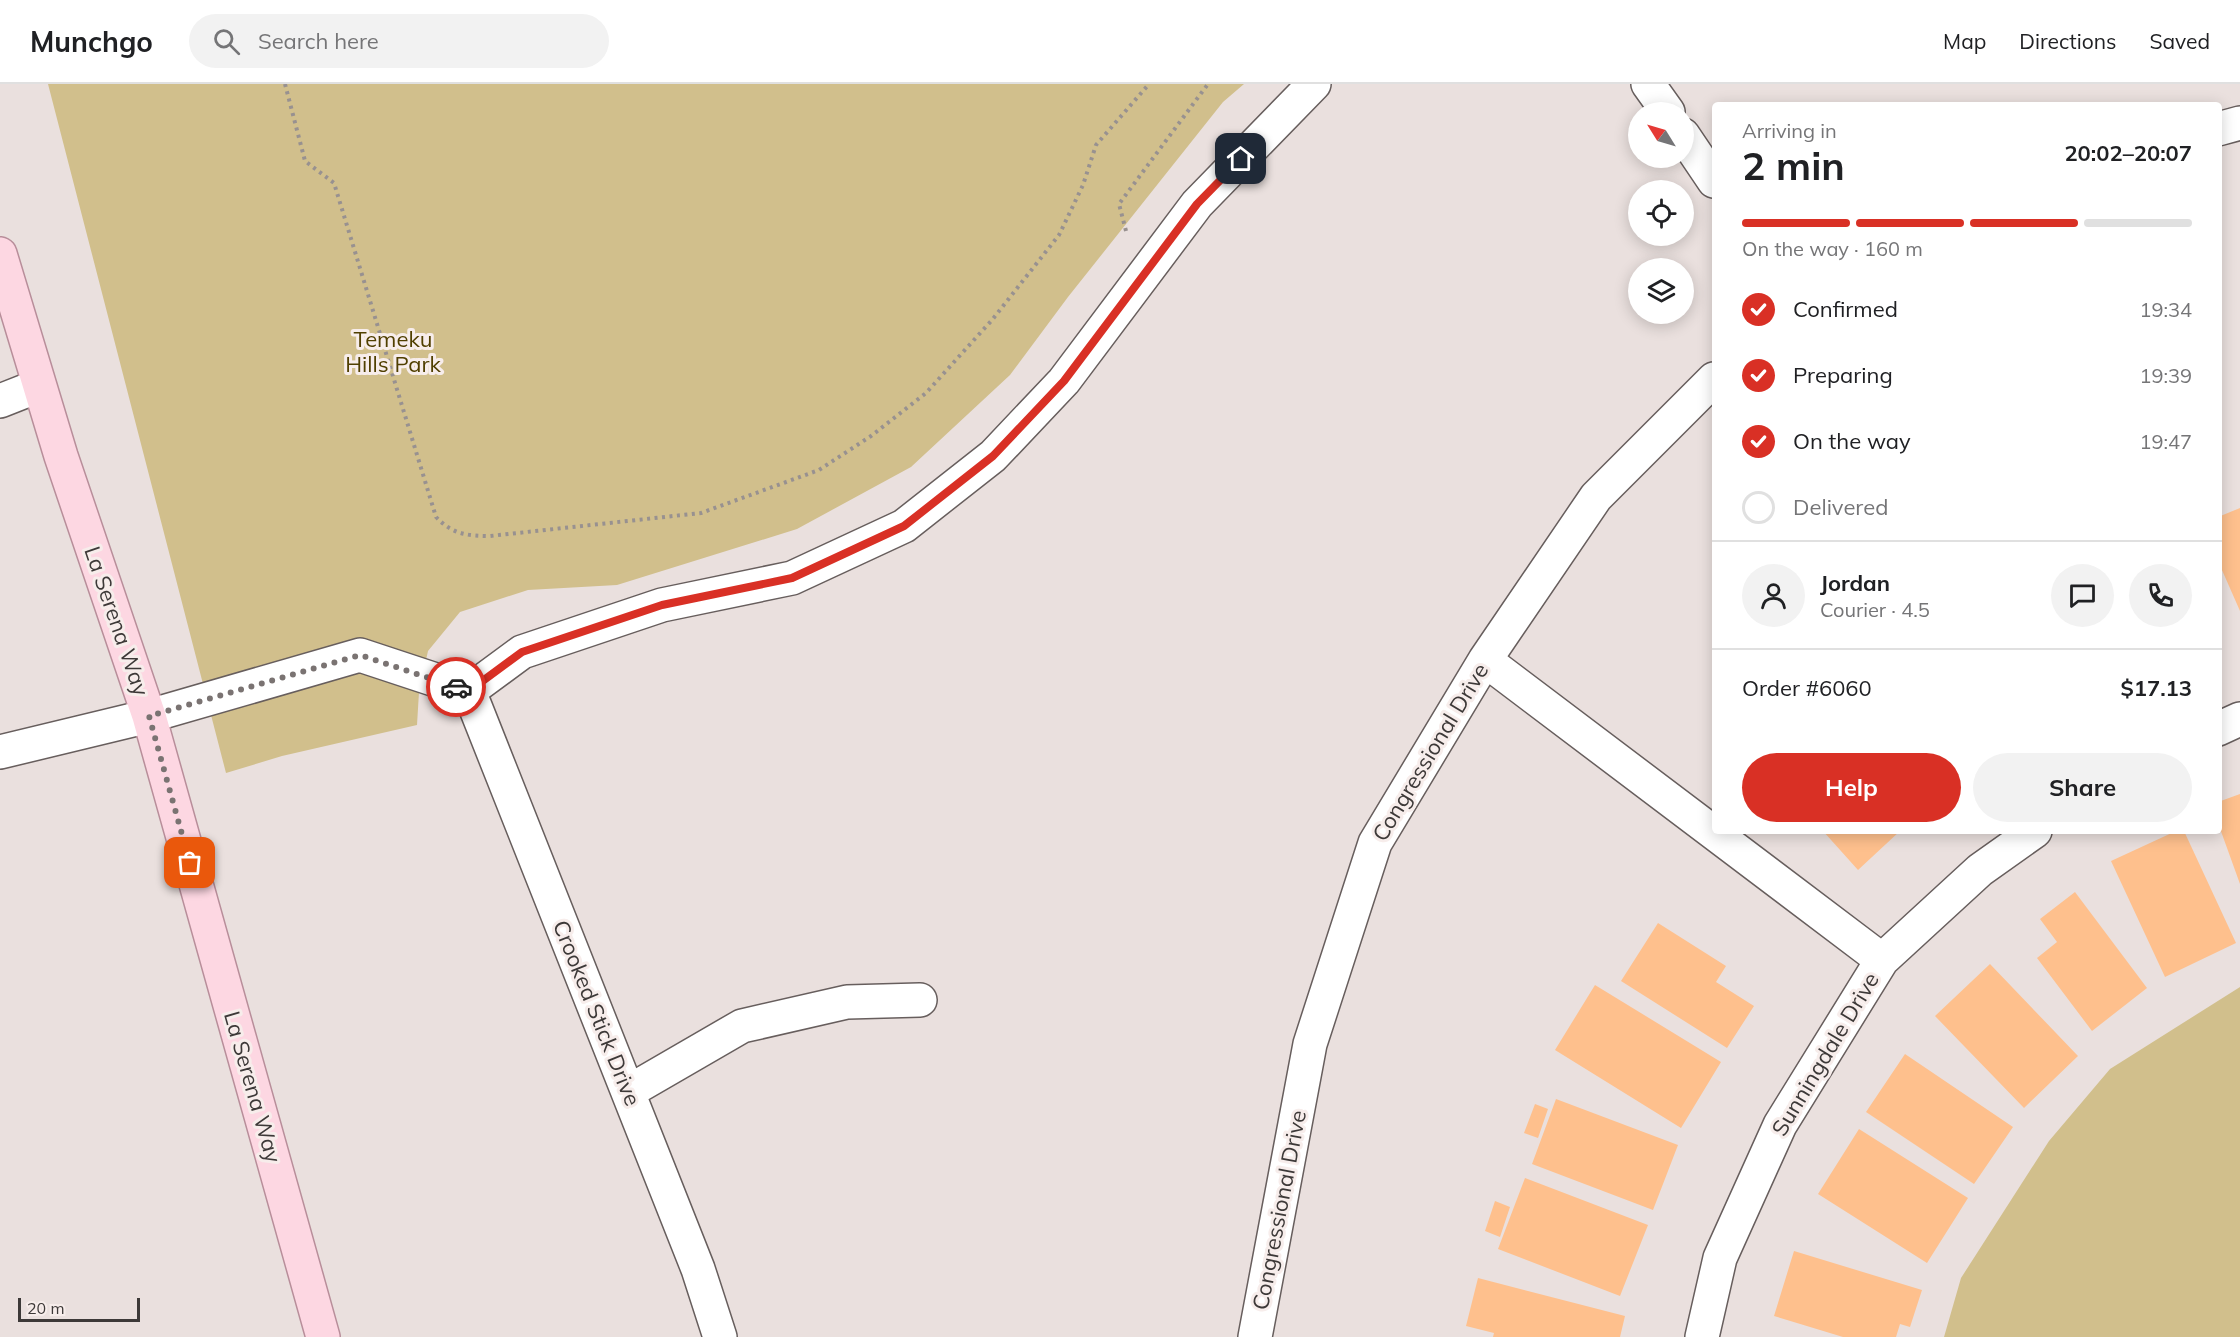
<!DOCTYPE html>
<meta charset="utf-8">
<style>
:root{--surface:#fff;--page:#f2f2f2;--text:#202124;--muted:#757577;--line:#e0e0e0;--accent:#d93025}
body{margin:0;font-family:Mulish,sans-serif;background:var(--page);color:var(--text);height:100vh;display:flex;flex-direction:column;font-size:22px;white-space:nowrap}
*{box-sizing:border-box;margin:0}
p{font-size:20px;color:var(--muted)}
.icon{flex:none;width:33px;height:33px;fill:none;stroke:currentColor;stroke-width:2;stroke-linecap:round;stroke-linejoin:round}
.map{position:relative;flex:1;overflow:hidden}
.panel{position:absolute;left:1712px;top:18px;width:510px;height:732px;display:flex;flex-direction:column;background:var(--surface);border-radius:6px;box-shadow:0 3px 15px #0003}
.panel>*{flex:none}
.needle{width:39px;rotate:307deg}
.fabs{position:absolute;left:1628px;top:18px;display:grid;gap:12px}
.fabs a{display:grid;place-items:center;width:66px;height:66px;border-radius:50%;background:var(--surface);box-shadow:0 3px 15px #0003;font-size:30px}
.scale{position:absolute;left:18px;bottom:15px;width:122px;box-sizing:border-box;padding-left:6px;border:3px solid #3d3938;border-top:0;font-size:16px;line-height:21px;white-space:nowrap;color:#3d3938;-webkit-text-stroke:4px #f7edeb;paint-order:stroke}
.pin{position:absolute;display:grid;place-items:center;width:51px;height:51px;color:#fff;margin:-26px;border-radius:12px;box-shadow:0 3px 9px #0006}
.courier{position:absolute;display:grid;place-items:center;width:60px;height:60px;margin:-30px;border:4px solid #d93025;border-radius:50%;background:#fff;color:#222;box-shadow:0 2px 8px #0007}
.overview em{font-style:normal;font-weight:700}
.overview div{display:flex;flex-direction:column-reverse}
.overview{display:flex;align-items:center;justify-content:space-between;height:102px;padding:0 30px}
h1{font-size:39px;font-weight:700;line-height:45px}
.bar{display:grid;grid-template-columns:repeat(4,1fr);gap:9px 6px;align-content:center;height:72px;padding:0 30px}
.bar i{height:8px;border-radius:4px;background:var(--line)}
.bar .current{background:var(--accent)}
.bar p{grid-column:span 4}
.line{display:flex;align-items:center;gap:15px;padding:0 30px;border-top:2px solid var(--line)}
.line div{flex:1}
.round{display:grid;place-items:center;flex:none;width:63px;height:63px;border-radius:32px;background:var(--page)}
ol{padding:0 30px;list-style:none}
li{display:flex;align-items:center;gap:18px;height:66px}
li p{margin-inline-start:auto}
li .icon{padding:6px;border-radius:50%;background:var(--accent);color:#fff;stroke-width:4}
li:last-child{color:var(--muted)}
li i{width:33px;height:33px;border:3px solid var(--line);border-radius:50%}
.action{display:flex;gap:12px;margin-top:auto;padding:12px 30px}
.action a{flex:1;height:69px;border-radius:36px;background:var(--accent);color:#fff;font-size:24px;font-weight:700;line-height:69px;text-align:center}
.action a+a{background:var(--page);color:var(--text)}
header{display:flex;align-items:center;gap:36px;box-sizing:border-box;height:84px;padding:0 30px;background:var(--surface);border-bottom:2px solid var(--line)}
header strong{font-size:28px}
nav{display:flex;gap:33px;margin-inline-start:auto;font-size:21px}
.search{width:420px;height:54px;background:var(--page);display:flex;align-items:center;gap:15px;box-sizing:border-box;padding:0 21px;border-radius:33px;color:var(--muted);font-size:22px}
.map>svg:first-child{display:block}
</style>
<header>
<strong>Munchgo</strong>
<div class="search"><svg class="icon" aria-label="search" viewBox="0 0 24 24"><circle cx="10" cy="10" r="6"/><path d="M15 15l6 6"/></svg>Search here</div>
<nav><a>Map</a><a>Directions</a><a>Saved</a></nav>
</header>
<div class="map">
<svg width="2240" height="1253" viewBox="0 0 2240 1253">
<rect width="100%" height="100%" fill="#eae0de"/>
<!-- green -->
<path fill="#d1bf8c" d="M48,0H1244L1223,18L1068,213L1010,291L911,383L797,445L617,501L528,506L460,528L428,567L419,608L417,641L282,672L226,689Z
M2240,903V1253H1944L1961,1194L2049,1057L2110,985Z"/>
<!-- building -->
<path fill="#fec08d" d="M2240,424V527L2218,477V433Z
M2240,710V800L2218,739V718Z
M1823,747H1900L1858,786Z
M2176,747H2184L2236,859L2165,893L2111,777Z
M2075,808L2147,904L2092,947L2037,874L2057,858L2040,835Z
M1658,839L1726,882L1716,898L1754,922L1727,964L1621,897Z
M1990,880L2078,972L2024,1024L1935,932Z
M1595,901L1721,978L1681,1044L1555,966Z
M1905,970L2013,1043L1974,1100L1866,1028Z
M1556,1015L1678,1061L1653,1126L1532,1080Z
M1535,1020L1548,1025L1538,1054L1524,1049Z
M1859,1045L1968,1114L1927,1179L1818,1110Z
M1525,1094L1648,1141L1620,1212L1498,1165Z
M1495,1117L1510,1123L1500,1153L1485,1147Z
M1794,1167L1922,1206L1910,1243L1900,1240L1896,1253H1843L1774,1232Z
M1478,1194L1625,1232L1620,1253H1493L1494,1249L1466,1242Z"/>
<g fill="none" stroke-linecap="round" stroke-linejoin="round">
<!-- minor casing -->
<g stroke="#675e5d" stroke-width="36">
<path id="minor" d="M1648,0L1668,28
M2218,45L2240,39
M1683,51L1714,97
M0,317L38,302
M1485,576L1882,876
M469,607L698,1185L720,1253
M2218,645L2240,635
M0,668L149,632L360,571L469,607L522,568L662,521L792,494L904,442L993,372L1064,297L1197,120L1314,0
M628,1008L742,942L847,918L920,916
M1255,1253L1310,960L1375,759L1485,576L1596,413L1714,295
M1702,1253L1720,1174L1780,1041L1882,876L1980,786L2035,747"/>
</g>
<!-- major casing -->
<g stroke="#b88e9a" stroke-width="36">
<path id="major" d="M0,170L61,372L149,632L323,1253"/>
</g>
<!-- path -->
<path stroke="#989190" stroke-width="4" stroke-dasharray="3 4.5" stroke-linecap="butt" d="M285,0L305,77L334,99L436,433C452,450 467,452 490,452L701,429L819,386L871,352L926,309L992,236L1059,151L1083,101L1096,61L1149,0
M1126,147L1119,120L1208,0"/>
<!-- minor -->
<use href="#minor" stroke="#fff" stroke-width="33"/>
<!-- major -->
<use href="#major" stroke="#fdd7e2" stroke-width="33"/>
</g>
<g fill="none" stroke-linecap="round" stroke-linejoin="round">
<!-- done -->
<path stroke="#7a7372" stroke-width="6" stroke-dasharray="0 10.8" d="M190,779L149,632L360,571L456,603"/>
<!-- route -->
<path stroke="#d93025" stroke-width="8" d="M456,603L469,607L522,568L662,521L792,494L904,442L993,372L1064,297L1197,120L1241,75"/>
</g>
<g text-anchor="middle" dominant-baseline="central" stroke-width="6" stroke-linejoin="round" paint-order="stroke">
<!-- park labels -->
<g font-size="22" fill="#503f00" stroke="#f7edeb">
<text x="393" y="255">Temeku<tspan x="393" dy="25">Hills Park</tspan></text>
</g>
<!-- street labels -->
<g font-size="22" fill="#3d3938" stroke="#f7edeb">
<text transform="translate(117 537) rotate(71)">La Serena Way</text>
<text transform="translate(1430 668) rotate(-59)">Congressional Drive</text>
<text transform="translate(597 929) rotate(68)">Crooked Stick Drive</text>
<text transform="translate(1825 970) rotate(-59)">Sunningdale Drive</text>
<text transform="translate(253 1003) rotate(74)">La Serena Way</text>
<text transform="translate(1279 1126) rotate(-79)">Congressional Drive</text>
</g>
</g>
</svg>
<div class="fabs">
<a><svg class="needle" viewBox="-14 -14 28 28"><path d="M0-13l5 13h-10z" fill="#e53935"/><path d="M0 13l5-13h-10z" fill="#757577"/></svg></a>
<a><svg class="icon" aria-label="locate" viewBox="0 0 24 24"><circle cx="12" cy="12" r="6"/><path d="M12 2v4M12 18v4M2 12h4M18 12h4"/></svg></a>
<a><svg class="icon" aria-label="layers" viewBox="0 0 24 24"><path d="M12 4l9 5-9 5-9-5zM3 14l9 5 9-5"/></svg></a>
</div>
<div class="scale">20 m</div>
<div class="pin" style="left:190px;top:779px;background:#ea580c"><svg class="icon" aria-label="bag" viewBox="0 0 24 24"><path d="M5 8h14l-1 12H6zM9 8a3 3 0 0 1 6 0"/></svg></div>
<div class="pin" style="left:1241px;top:75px;background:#1f2937"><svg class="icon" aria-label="home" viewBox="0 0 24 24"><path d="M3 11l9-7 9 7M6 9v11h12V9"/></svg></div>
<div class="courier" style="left:456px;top:603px"><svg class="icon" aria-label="car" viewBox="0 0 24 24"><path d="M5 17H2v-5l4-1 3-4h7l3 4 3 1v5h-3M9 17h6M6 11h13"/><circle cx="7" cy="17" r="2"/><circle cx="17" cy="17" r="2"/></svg></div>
<section class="panel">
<div class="overview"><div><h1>2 min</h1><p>Arriving in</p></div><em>20:02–20:07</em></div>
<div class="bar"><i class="current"></i><i class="current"></i><i class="current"></i><i></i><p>On the way · 160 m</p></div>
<ol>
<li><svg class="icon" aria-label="check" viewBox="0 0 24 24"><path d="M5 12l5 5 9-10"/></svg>Confirmed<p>19:34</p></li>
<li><svg class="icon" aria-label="check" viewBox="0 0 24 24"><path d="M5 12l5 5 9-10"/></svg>Preparing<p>19:39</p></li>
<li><svg class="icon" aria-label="check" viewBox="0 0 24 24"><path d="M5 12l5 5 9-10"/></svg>On the way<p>19:47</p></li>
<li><i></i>Delivered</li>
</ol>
<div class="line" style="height:108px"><a class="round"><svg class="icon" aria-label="person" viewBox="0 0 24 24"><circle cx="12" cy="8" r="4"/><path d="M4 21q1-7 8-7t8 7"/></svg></a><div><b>Jordan</b><p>Courier · 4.5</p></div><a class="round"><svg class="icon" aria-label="chat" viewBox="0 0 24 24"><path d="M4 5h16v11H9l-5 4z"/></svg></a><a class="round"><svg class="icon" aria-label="phone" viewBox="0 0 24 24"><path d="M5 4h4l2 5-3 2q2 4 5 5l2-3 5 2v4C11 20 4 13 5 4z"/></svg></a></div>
<div class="line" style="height:78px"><div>Order #6060</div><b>$17.13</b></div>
<div class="action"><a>Help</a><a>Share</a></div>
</section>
</div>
